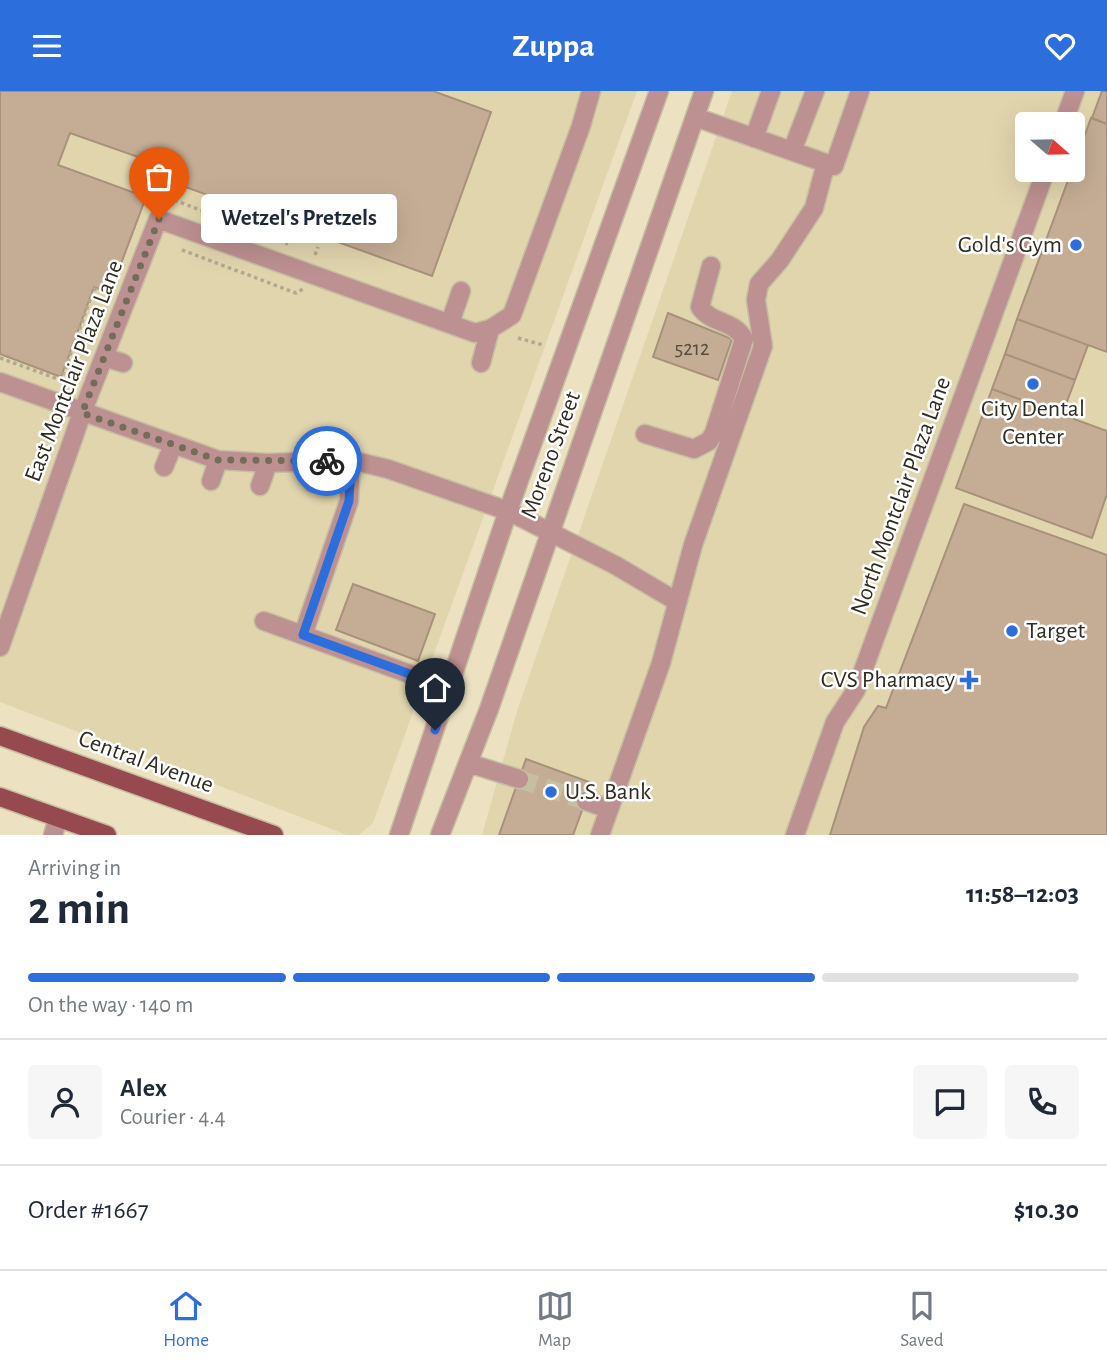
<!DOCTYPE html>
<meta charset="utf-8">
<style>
:root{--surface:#fff;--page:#f6f6f7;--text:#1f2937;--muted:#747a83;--line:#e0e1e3;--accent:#2c6fdc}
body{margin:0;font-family:"Alegreya Sans",sans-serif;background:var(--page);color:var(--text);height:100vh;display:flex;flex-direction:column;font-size:26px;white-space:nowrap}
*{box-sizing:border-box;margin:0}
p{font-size:23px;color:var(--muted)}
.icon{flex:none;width:38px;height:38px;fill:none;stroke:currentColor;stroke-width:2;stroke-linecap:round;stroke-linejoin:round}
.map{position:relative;height:744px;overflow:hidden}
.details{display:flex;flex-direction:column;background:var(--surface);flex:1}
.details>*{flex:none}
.needle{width:46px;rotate:110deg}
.buttons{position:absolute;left:1015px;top:21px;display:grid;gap:14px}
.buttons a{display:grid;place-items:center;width:70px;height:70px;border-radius:7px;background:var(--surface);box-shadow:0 7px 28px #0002;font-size:35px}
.pin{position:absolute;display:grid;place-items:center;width:60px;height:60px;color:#fff;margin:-72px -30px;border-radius:50% 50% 50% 0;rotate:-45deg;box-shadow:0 0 7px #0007}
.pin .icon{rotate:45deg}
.courier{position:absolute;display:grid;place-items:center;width:70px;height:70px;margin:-35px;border:5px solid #2c6fdc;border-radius:50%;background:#fff;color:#222;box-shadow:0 2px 9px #0007}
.bubble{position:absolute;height:49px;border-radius:7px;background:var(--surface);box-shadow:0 7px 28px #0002;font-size:23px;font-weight:600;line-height:49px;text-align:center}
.head em{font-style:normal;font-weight:600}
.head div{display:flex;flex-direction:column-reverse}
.head{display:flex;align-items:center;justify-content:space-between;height:119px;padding:0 28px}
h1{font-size:46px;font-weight:600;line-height:52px}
.bar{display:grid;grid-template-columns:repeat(4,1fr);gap:10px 7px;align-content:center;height:84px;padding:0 28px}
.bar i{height:9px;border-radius:5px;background:var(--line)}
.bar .selected{background:var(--accent)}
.bar p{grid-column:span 4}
.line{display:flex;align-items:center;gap:18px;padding:0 28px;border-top:2px solid var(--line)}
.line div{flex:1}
.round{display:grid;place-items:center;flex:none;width:74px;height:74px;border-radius:7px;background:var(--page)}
header{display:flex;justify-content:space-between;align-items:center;height:91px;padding:0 28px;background:var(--accent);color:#fff;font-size:32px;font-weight:600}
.tab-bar{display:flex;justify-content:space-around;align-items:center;height:98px;border-top:2px solid var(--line);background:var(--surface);font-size:19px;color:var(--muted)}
.tab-bar a{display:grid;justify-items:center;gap:4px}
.tab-bar .selected{color:var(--accent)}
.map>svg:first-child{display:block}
</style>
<header><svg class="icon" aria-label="menu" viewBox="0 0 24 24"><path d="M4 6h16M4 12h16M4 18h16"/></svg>Zuppa<svg class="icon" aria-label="heart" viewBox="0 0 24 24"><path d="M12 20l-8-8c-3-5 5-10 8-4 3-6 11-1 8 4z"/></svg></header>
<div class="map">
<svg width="1107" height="744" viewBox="0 0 1107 744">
<rect width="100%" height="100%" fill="#ece2c2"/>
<!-- built -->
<path fill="#e1d5ae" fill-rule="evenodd" d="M0,0H637L373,732L359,744H347L0,611Z
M732,0H1107V744H482L517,620ZM1027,33H1073V79H1027Z"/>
<!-- building -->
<path fill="#c5ad95" stroke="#a8917a" stroke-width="2" d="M0,0H433L491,21L432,185L177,93L181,81L70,42L58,74L146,106L110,202L94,196L61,286L0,263Z
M1102,0H1107V33L1092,27Z
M1091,27L1107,33V261L1017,228Z
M668,222L732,248L718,289L653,266Z
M1017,228L1088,254L1075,289L1005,263Z
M1005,263L1075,289L1062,324L992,298Z
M992,298L1107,340V403L1092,447L956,397Z
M964,413L1107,464V744H830L864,636L878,615L886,617Z
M353,493L435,523L418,570L336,539Z
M526,668L592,692L573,744H499Z"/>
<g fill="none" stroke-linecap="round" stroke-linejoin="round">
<!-- minor-tunnel -->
<path stroke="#c6bea2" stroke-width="18" stroke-dasharray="18 9" stroke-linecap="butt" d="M519,688L586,710"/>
<!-- minor casing -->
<g stroke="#c6bea2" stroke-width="21">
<path id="minor" d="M695,26L834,75L860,0
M1063,33L1075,0
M754,47L771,0
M792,60L815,0
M450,232L461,200
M104,266L123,272
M481,272L490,238
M0,291L218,369L268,372L351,369L388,378L508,420L615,474L676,510
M645,343L694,358L709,350L714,342L744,248C734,229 711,233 700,216L711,175
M311,370L313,392
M164,376L173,354
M211,390L218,369
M260,395L268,372
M264,530L448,597
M303,544L349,410L351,369
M0,556L82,322L158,128L475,242L490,238L512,224L581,35L591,0
M468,672L519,688
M586,710L609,718
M53,744L58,728
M399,744L508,420L659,0
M440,744L489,618L704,0
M600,744L661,572L693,454L763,255L756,209L759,193L780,169L814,117L826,72
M795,744L835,631L856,599L1046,79"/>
</g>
<!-- major casing -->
<g stroke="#c6bea2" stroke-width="21">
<path id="major" d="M0,645L274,744
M0,706L107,744"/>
</g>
<!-- path -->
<path stroke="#b1a98f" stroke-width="3.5" stroke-dasharray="3.5 3.5" stroke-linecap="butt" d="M155,109L164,105L288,153
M182,159L296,202L303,198
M315,164L318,156
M518,247L543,254
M0,267L61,289L94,198L109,203"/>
<!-- minor -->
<use href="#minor" stroke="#bd9091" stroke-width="18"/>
<!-- major -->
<use href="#major" stroke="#96494e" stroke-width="18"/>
</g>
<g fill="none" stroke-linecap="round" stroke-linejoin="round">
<!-- done -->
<path stroke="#726c59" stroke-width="7" stroke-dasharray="0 12.6" d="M159,128L82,322L218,369L327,370"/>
<!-- route -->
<path stroke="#2c6fdc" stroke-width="9" d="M327,370L351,369L349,410L303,544L448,597L435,639"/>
</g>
<!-- markers -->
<g fill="#2c6fdc" stroke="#fff" stroke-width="2.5">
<circle cx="1076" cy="154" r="7"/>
<circle cx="1033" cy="293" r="7"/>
<circle cx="1012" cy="540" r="7"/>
<path d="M965.5 578.5h7v7h7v7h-7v7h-7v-7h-7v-7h7z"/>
<circle cx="551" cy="701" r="7"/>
</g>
<g text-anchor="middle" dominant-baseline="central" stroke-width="5" stroke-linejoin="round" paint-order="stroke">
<!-- number labels -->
<g font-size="21" fill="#554c3d">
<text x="692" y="257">5212</text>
</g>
<!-- poi labels -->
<g font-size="24" fill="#302c20" stroke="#fff" text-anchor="end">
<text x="1062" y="154">Gold's Gym</text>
<text x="1033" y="318" text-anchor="middle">City Dental<tspan x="1033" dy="28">Center</tspan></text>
<text x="1026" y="540" text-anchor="start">Target</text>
<text x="955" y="589">CVS Pharmacy</text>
<text x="565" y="701" text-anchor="start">U.S. Bank</text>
</g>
<!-- street labels -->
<g font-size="24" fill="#302c20" stroke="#fff">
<text transform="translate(74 280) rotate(-69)">East Montclair Plaza Lane</text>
<text transform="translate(551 364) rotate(-70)">Moreno Street</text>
<text transform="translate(901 405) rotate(-70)">North Montclair Plaza Lane</text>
<text transform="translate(146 671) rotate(20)">Central Avenue</text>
</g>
</g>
</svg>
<div class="buttons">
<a><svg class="needle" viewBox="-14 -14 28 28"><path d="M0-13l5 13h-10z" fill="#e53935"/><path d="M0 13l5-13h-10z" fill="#747a83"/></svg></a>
</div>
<div class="pin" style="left:159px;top:128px;background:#ea580c"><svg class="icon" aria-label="bag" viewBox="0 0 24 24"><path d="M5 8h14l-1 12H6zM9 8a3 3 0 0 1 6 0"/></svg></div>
<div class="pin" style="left:435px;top:639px;background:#1f2937"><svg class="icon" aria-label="home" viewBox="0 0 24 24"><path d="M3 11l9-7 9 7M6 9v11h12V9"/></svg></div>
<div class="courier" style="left:327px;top:370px"><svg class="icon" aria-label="bike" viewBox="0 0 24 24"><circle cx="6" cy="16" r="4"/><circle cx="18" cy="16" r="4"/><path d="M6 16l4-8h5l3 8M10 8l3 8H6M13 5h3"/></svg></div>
<div class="bubble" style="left:201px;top:103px;width:196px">Wetzel's Pretzels</div>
</div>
<section class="details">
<div class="head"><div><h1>2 min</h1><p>Arriving in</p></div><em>11:58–12:03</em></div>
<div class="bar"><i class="selected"></i><i class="selected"></i><i class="selected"></i><i></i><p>On the way · 140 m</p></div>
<div class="line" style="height:126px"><a class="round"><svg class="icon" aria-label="person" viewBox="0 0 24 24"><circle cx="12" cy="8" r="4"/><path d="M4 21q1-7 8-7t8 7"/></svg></a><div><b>Alex</b><p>Courier · 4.4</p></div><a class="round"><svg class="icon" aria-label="chat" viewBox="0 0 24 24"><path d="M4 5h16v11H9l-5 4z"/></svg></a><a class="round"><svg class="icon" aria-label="phone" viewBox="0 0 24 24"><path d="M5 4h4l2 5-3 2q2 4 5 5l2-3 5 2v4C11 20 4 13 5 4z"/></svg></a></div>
<div class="line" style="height:91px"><div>Order #1667</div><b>$10.30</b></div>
</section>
<nav class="tab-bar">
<a class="selected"><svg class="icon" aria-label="home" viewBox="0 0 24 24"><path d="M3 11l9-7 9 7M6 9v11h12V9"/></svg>Home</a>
<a><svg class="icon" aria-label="map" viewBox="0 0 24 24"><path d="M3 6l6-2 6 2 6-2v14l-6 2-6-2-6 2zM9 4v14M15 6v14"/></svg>Map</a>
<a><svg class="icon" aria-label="saved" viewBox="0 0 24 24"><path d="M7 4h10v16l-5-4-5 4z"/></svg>Saved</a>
</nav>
